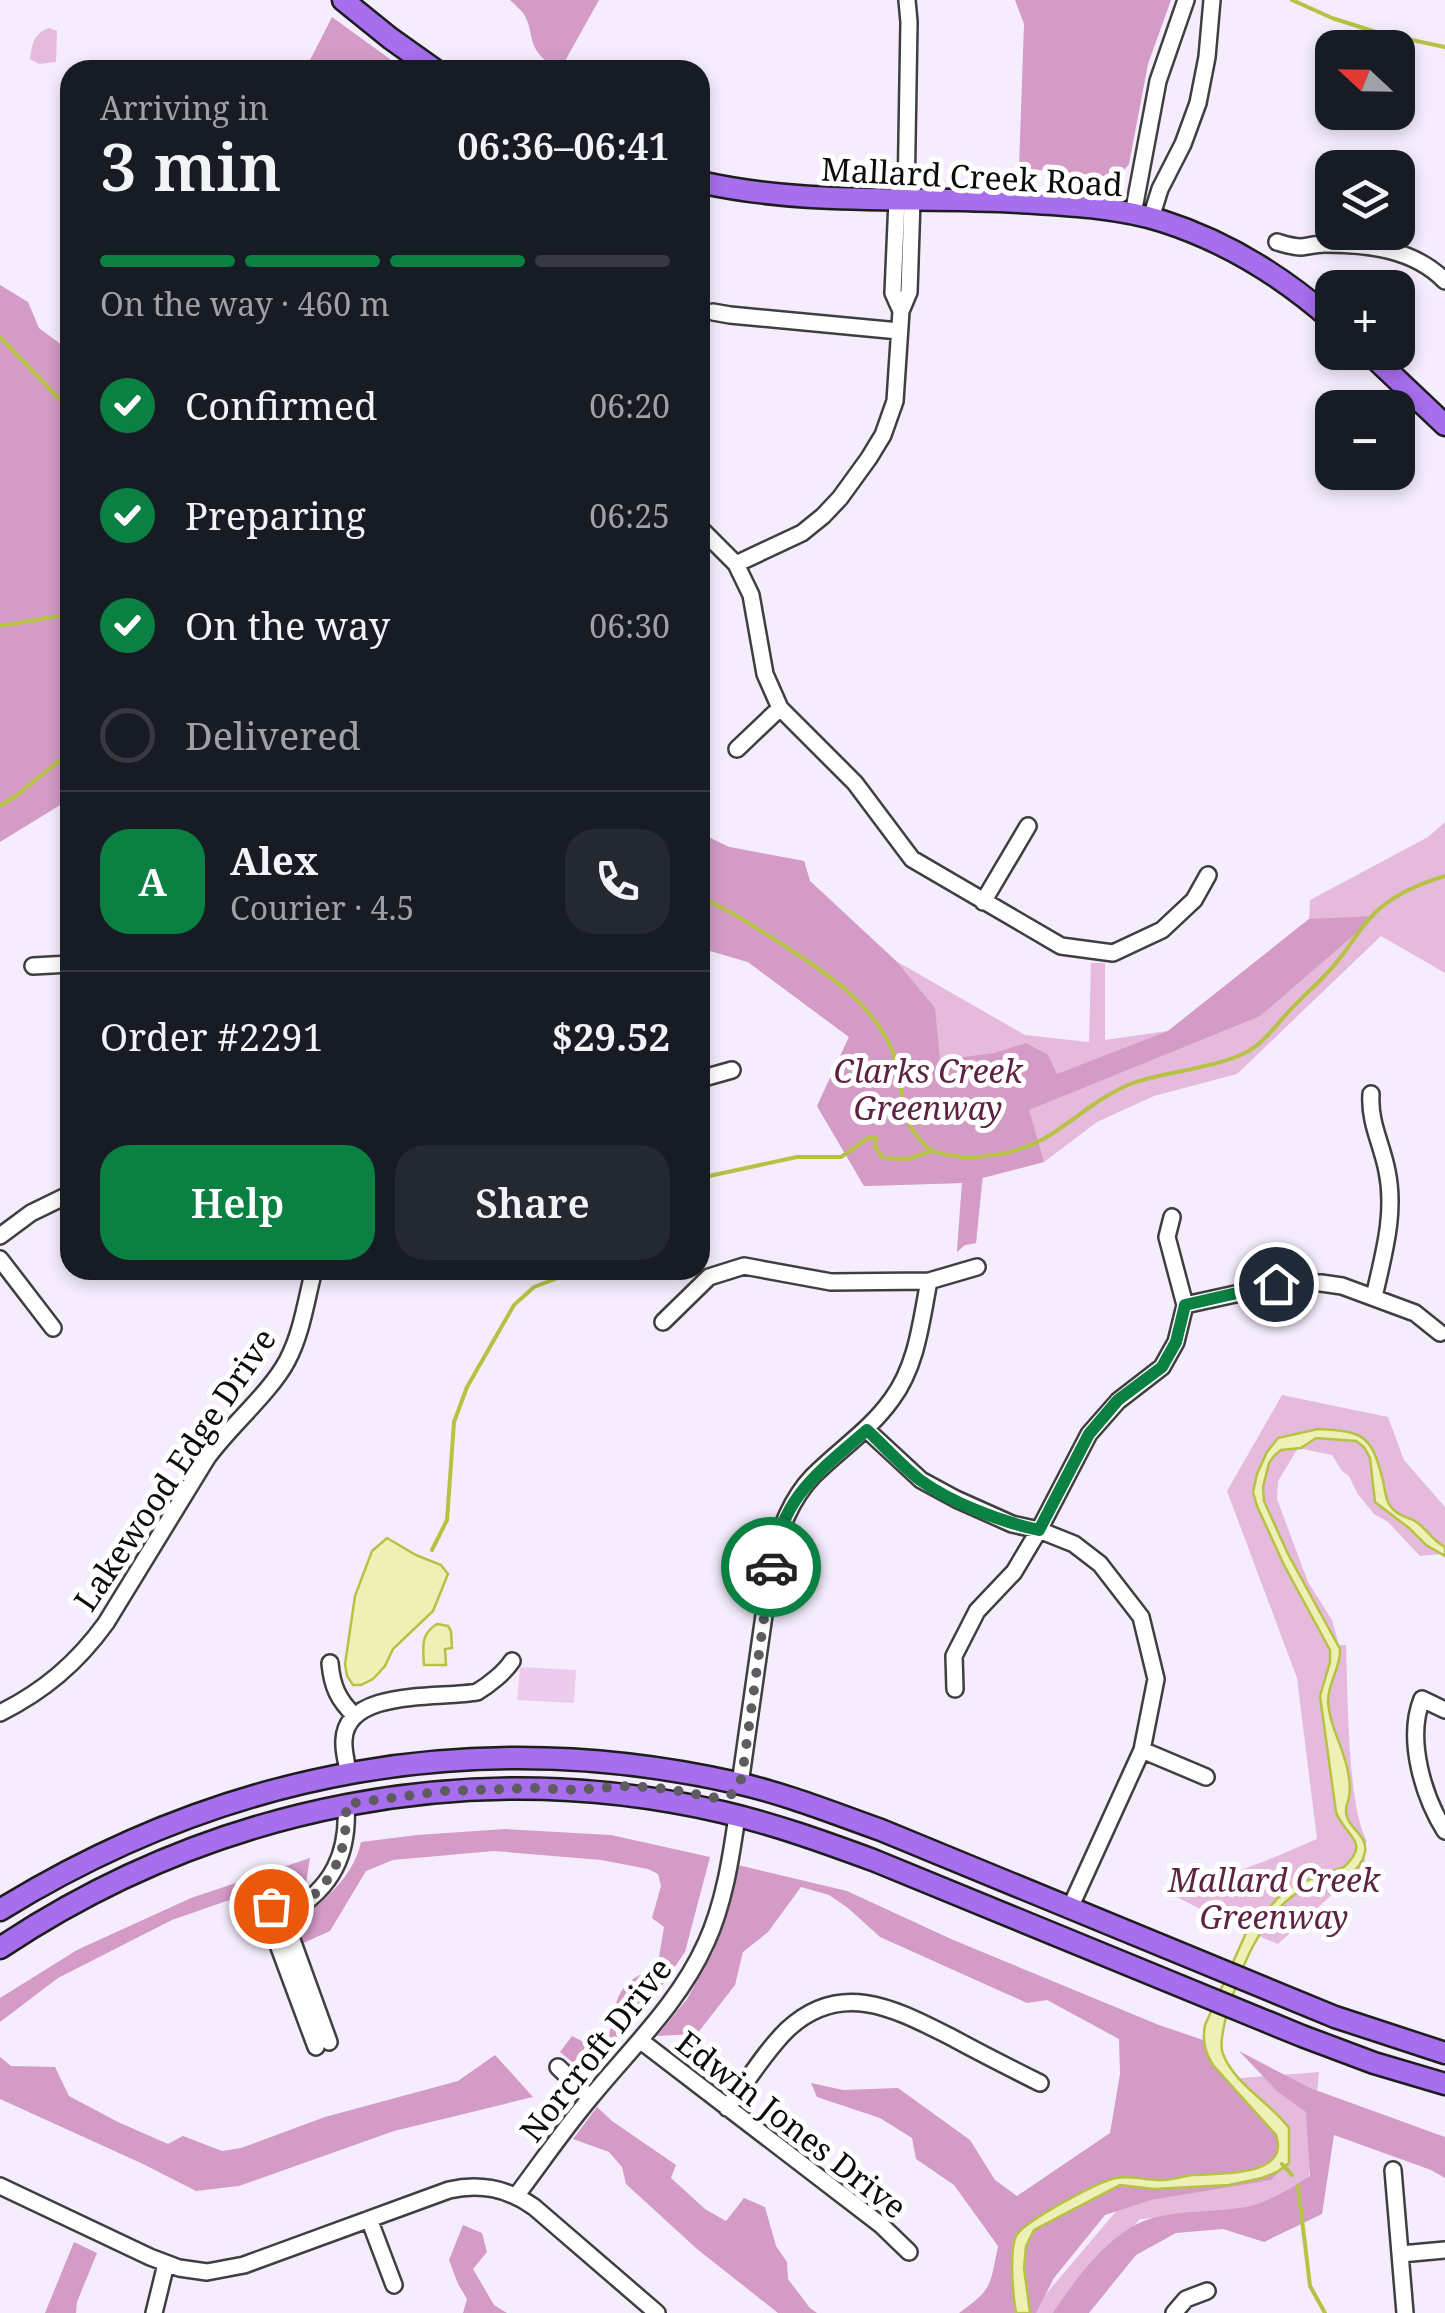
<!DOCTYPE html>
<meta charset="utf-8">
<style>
:root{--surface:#171b24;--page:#242831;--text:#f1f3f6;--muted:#9ea1a6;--line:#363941;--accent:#0b8043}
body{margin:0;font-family:"Noto Serif",serif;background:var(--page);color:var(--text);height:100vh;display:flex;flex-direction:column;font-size:38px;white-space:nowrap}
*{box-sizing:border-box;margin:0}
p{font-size:32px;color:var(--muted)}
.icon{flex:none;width:55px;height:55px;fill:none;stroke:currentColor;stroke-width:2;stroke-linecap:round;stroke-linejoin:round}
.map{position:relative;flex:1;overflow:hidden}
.sheet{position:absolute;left:60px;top:60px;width:650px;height:1220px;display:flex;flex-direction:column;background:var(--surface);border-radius:30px;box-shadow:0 5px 15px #0003}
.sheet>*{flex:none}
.needle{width:65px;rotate:292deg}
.buttons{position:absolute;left:1315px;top:30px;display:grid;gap:20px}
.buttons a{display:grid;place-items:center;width:100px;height:100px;border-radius:20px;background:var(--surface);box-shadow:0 5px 15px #0003;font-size:50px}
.pin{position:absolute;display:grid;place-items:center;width:85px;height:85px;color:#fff;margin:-42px;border:5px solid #fff;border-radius:50%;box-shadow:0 2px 10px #0007}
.courier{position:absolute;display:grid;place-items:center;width:100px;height:100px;margin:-50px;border:8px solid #0b8043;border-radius:50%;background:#fff;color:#222;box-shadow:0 2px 12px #0007}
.overview em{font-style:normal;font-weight:600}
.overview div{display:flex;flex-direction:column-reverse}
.overview{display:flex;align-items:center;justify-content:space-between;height:170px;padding:0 40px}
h1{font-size:65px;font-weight:600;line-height:75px}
.bar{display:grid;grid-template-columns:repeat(4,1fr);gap:15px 10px;align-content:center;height:120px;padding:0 40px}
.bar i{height:12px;border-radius:8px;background:var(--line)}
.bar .selected{background:var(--accent)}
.bar p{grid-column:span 4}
.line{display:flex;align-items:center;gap:25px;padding:0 40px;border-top:2px solid var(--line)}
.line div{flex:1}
.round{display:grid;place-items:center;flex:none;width:105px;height:105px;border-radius:30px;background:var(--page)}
ol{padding:0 40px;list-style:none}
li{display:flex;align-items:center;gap:30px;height:110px}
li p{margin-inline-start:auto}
li .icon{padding:10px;border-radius:50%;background:var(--accent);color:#fff;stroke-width:4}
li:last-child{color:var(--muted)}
li i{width:55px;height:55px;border:5px solid var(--line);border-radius:50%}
.cta{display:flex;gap:20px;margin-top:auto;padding:20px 40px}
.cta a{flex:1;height:115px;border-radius:30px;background:var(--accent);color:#fff;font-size:40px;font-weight:600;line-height:115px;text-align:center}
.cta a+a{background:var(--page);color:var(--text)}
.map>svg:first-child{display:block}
</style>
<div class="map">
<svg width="1445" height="2313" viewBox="0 0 1445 2313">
<rect width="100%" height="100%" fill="#f5edfe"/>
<!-- green -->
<path fill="#e5badd" d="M49,28L57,31L56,62L39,64L30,59C32,44 34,33 49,28Z
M1445,822V973L1381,936L1237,1074L1154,1096L1097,1122L1044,1162L983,1178L976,1243L965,1245L957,1252L962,1183L864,1186L817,1106L849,1037L748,962L700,948V833L729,847L804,861L810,881L896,961L1025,1035L1089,1042L1091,963H1105V1040L1168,1031L1309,919L1310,900L1428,837Z
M1282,1395L1388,1417L1404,1460L1445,1507V1555L1441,1554L1420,1556L1388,1522L1374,1514L1357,1493L1349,1476L1342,1471L1332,1455L1298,1448L1278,1481L1277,1499L1308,1582L1332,1620L1339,1645H1346C1348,1690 1347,1807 1367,1841L1363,1848L1368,1879L1337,1890L1278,1944L1227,1923L1173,1895L1265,1861L1317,1839L1297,1678L1227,1491Z
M1319,2072L1306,2207L1140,2219L1059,2313H1030L1228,2079Z"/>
<!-- forest -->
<path fill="#d49bc6" d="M510,0H599L560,70H546L545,60C527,45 534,29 523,13C519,8 514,4 510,0Z
M1015,0H1171L1148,64L1129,164L1121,174L1103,176L1019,168L1024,24Z
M332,17L405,70H305Z
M0,285L28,302L39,328L70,351V799L0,842Z
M700,833L729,847L804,861L810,881L896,961L935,1008L940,1060L995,1053L1026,1043L1048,1055L1057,1074L1168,1031L1309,919L1376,916L1260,1016L1029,1110L1044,1162L982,1178L976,1243L965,1245L957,1252L962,1183L864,1186L817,1106L849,1037L748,962L700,948Z
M505,1829L611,1835L710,1857L685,1952L648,2006L588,2075L560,2052L572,2036L595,2048L608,2042C616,2003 614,1980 657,1969L664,1927L652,1918L661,1886L658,1874L648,1869L601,1860L494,1851L393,1860L366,1871L330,1931L299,1945L295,1925C322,1901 353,1879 361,1842L417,1835Z
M310,1858L306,1883L270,1886L172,1920L58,1978L0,2022V1998L77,1950L191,1898Z
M738,1865L847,1891L951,1939L1159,2025L1215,2044L1244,2086L1269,2114L1288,2161L1271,2180L1151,2200L1105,2215L1054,2278L1036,2313H959C993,2289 990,2285 998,2246L954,2185L916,2159L912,2138L880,2118L817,2097L811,2083L843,2090L898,2088L970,2140L995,2180L1017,2196L1110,2133L1120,2074L1119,2039L1047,2000L1027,2003L880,1937L848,1908L829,1895L801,1887L768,1932L743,1952L735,1985L697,2034L657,2036L687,1999L714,1950Z
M1239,2051L1310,2088L1445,2137V2178L1431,2170L1334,2135L1322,2214L1264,2242L1223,2229L1176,2233L1136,2255L1089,2313H1053C1075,2279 1113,2228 1153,2218C1183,2210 1216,2212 1247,2207C1269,2202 1291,2188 1310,2176L1306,2112L1278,2092Z
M495,2055L533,2097L394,2131L239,2186L196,2191L143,2164L0,2099V2057L11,2066L55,2067L69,2096L118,2122L168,2144L183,2136L222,2151L241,2148L325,2117L458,2081Z
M597,2107L612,2121L676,2165L671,2178L705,2209L726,2221L744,2198L765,2207L776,2246L787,2262L788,2279L810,2308L817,2313H778L697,2249L626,2184L622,2167L609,2152L573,2139Z
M463,2225L482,2233L487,2252L473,2269L494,2305L507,2313H463L467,2299L458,2284L449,2260Z
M74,2242L97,2253L77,2302L76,2313H45Z"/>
<!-- pitch -->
<path fill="#edcbec" d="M520,1667L576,1670L574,1703L517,1700Z"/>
<!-- water -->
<path fill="#edf1b6" stroke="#b6c243" stroke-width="2.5" d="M1318,1429C1363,1431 1372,1435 1383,1481C1385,1489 1385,1497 1389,1504C1395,1515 1405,1516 1415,1521C1426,1528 1433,1541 1445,1547V1556L1426,1545L1409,1528L1375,1502L1370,1458L1364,1447L1356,1441L1316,1438L1301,1448L1281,1450L1274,1456L1269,1463L1263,1487L1264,1501L1288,1554L1340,1649C1341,1668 1328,1682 1328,1701C1329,1724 1342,1745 1347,1767C1349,1776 1351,1788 1349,1797C1347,1807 1346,1802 1346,1812C1347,1828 1368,1835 1365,1852C1358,1886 1318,1879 1297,1893C1279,1904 1263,1927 1253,1946C1243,1965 1215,2035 1223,2054C1235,2085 1270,2102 1289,2128V2163L1277,2172L1262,2178L1229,2185L1154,2189L1120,2185L1034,2230L1026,2246L1024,2268L1030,2313H1016C1013,2296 1009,2251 1016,2236C1023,2222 1099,2181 1116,2178C1132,2175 1147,2181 1163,2180C1173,2180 1183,2176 1193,2175C1217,2173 1291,2178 1276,2135L1213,2065C1205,2052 1202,2041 1205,2025L1246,1933L1278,1898L1297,1884L1344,1867C1372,1841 1345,1837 1336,1812L1320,1696L1330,1662V1650L1284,1565L1257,1506L1253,1492L1257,1474L1267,1452L1278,1438Z
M387,1538L416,1555L441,1565L448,1574L433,1611L393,1649L385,1666L373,1679L361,1685H353L347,1676L345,1664L355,1596L372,1551Z
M437,1624L448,1626L451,1631L452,1648L445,1649L446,1665H424C423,1648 420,1634 437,1624Z"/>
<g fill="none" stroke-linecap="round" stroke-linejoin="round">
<!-- stream -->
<path stroke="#b6c243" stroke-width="4" d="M1292,0L1332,18L1379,33L1445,47
M0,337L70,410
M0,626L70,614
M0,806L17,795L70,752
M700,897C733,912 762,931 791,950C832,977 872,1004 892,1050C907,1085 893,1111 922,1142C925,1145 929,1150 933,1151C943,1155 953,1156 963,1157C992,1158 1025,1151 1050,1135C1078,1117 1102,1095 1133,1083C1166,1071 1230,1067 1256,1046C1270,1035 1281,1019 1293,1007C1309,990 1326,977 1340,958C1353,942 1362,924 1378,910C1396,894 1422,883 1445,876
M700,1178L797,1157H841L868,1138H876L875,1147L883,1158L908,1159L931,1151
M432,1550L447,1520L454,1422L467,1387L514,1305L534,1287L579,1270
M1282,2164L1292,2175
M1298,2186L1310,2286L1325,2313"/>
<!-- minor casing -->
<g stroke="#3f3f3f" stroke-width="20">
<path id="minor" d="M897,200L893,293L901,311
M906,200L909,22L907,0
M1133,214L1158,81L1186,0
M1151,218L1160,189L1183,144L1198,103L1207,57L1212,0
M1277,242C1284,244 1293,247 1301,247C1309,246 1316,244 1325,244C1368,244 1414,249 1445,281
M713,312L730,315L899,331
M700,528L736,564L751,595L765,674L780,708L855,783L912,859L1061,946L1113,953L1162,930L1194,900L1208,875
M736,564L802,533L823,516L840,498L869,458L883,435L895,401L901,311L909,292L912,200
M737,749L780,708
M983,902L1028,826
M33,966L70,964
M700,1079L732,1070
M1371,1094C1369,1123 1382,1144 1387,1171C1396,1214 1383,1256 1374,1297
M0,1236L31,1213L70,1194
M0,1259L53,1328
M1185,1305L1286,1283H1321L1342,1286L1415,1313L1440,1333
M663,1322L709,1277L744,1266L831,1282L929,1281L977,1267
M867,1430L921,1480L956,1499L1012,1524L1039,1530L1074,1544L1100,1564L1141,1617L1156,1679L1142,1750L1070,1908
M330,1663C332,1686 338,1700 355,1716
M955,1689L954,1656L977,1611L1014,1572L1039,1530L1089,1434L1118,1401L1162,1367L1176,1342L1185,1305L1167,1237L1172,1217
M1445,1710L1422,1699C1406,1739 1423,1796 1445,1831
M0,1713C44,1691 77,1663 106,1623L207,1458C230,1426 270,1393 287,1361C302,1333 306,1300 314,1270
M1142,1750L1206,1777
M348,1773C347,1762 343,1751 344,1740C346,1688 441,1699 477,1692C489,1685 505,1672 512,1661
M740,1784L772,1559C780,1529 791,1499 813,1476C840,1449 870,1430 892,1399C917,1365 921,1322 929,1281
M264 1918a13 13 0 1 1 26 0a13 13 0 1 1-26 0Z
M289,1913C333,1888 349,1853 346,1804
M641,2041L881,2225L909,2252
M316,2047L277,1942L281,1931L291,1937L329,2042
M558,2067L590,2098
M727,2108C747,2082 765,2051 788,2029C842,1979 897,2010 951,2037C980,2053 1010,2068 1040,2083
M1393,2170L1405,2313
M0,2186L150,2257L179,2268L207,2272L244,2265L449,2190C480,2183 507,2188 534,2207L657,2313
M516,2196C541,2163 564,2129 591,2097C632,2047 679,2003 706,1943C724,1904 731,1858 737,1816
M369,2219L394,2285
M1401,2254L1445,2250
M154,2313L166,2264
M1174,2313L1186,2299L1207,2291"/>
</g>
<!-- major casing -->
<g stroke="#1d1d1d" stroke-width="25">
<path id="major" d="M343,0L390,38L435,70
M700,182C805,206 912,196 1019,202C1066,205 1117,207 1162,221C1225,241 1283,277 1332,320
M1368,352L1445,425
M0,1910C226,1771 476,1724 737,1783C786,1794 833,1813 881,1830L1335,2017L1445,2053
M0,1948C213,1806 471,1754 722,1812C774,1824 824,1842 873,1860L1302,2036L1374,2063L1445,2084"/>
</g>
<!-- minor -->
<use href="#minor" stroke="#fff" stroke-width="15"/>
<!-- major -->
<use href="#major" stroke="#a76eed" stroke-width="20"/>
</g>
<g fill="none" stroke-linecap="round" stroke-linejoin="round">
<!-- done -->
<path stroke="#5e5b61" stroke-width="10" stroke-dasharray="0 18" d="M271,1906H284L289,1913C333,1887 348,1854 346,1804L444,1791L536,1788L574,1790L629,1786L668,1789L716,1798L732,1794L740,1784L743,1769L771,1567"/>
<!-- route -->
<path stroke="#0b8043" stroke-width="12" d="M771,1567C781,1498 817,1473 867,1430C884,1446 901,1465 920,1480C952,1503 1001,1522 1039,1530L1089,1434L1118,1400L1162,1367L1176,1342L1185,1305L1276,1284"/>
</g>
<g text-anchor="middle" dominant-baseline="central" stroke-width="10" stroke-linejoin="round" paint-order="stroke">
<!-- street labels -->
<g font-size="32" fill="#0c0c0c" stroke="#fff">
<text transform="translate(972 176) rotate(3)">Mallard Creek Road</text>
<text transform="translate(174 1469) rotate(-56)">Lakewood Edge Drive</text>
<text transform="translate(595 2049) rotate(-52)">Norcroft Drive</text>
<text transform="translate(792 2124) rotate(38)">Edwin Jones Drive</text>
</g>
<!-- park labels -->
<g font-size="32" font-style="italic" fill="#5e2341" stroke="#fff">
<text x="928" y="1070">Clarks Creek<tspan x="928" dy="37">Greenway</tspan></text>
<text x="1274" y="1879">Mallard Creek<tspan x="1274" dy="37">Greenway</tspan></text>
</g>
</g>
</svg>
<div class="buttons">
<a><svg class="needle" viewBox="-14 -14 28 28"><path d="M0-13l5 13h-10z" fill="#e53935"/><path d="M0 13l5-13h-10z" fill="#9ea1a6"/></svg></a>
<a><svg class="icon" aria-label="layers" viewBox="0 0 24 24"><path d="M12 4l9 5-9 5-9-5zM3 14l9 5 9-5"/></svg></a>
<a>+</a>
<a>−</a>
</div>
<div class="pin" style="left:271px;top:1906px;background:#ea580c"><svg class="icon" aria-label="bag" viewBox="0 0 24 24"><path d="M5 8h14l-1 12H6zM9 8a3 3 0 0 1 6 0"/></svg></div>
<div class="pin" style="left:1276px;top:1284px;background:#1f2937"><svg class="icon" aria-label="home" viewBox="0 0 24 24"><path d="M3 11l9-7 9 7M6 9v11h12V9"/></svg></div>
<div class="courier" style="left:771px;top:1567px"><svg class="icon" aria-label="car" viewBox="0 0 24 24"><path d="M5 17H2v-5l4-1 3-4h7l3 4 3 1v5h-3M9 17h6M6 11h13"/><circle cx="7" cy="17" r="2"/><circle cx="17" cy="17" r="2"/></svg></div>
<section class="sheet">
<div class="overview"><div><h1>3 min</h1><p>Arriving in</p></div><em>06:36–06:41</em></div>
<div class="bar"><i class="selected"></i><i class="selected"></i><i class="selected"></i><i></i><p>On the way · 460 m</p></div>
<ol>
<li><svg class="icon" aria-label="check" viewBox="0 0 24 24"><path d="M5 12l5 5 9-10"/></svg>Confirmed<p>06:20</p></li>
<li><svg class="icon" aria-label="check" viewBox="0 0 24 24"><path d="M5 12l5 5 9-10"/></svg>Preparing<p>06:25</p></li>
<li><svg class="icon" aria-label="check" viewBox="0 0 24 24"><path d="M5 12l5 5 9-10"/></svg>On the way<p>06:30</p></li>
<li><i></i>Delivered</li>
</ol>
<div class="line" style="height:180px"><b class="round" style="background:var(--accent);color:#fff">A</b><div><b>Alex</b><p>Courier · 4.5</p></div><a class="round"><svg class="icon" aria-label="phone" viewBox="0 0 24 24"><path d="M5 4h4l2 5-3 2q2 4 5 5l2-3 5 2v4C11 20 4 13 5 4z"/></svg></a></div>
<div class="line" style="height:130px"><div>Order #2291</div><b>$29.52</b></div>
<div class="cta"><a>Help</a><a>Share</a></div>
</section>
</div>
